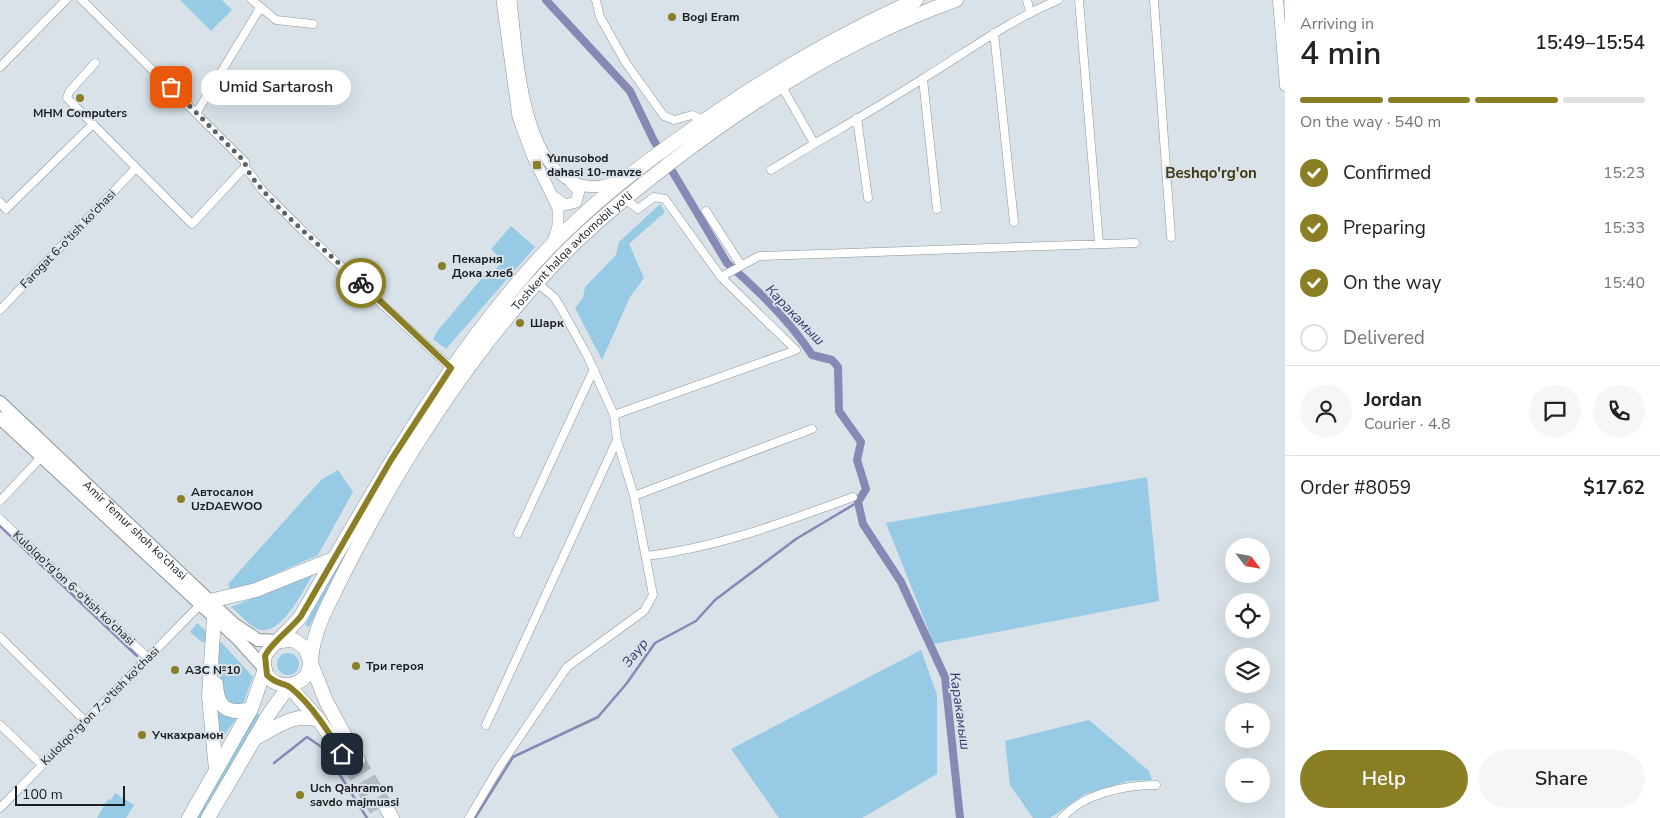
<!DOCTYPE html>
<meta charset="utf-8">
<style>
:root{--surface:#fff;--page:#f6f6f6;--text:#222;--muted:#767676;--line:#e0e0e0;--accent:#8b7f26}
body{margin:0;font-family:"Nunito Sans",sans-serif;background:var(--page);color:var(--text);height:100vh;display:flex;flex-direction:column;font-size:19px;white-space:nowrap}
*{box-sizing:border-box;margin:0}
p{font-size:16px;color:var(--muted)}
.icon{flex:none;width:28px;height:28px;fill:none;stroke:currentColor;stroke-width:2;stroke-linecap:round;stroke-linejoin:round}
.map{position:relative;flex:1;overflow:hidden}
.panel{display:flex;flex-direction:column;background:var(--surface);width:375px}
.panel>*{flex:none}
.needle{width:32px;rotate:121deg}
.controls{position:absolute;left:1225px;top:538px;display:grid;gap:10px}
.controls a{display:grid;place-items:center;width:45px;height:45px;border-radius:50%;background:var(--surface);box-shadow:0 5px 20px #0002;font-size:25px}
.scale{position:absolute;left:15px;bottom:12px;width:110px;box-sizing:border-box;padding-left:5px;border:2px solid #191d1f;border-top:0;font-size:14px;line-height:18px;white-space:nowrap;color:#191d1f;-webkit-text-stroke:4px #d8e2e8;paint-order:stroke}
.pin{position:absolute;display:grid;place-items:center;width:42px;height:42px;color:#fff;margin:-21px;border-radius:10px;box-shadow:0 2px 8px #0006}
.courier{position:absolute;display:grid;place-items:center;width:50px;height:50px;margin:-25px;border:4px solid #8b7f26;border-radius:50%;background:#fff;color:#222;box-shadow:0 1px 6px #0007}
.bubble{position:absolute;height:35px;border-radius:18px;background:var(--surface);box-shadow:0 5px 20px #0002;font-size:16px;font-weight:600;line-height:35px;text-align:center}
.overview em{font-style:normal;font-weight:600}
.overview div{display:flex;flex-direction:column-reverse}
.overview{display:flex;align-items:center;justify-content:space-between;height:85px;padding:0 15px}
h1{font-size:32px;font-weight:600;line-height:38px}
.bar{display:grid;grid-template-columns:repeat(4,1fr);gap:8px 5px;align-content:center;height:60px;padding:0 15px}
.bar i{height:6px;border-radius:4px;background:var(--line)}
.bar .active{background:var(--accent)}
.bar p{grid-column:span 4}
.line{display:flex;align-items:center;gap:12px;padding:0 15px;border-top:1px solid var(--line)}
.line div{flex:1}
.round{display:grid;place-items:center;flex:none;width:52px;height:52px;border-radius:26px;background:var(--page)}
ol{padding:0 15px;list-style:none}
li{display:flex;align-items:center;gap:15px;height:55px}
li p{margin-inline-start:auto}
li .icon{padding:5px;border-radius:50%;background:var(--accent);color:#fff;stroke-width:4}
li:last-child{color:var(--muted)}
li i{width:28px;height:28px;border:2px solid var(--line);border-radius:50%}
.primary-button{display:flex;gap:10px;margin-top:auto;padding:10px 15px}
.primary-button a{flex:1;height:58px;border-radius:30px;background:var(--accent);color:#fff;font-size:20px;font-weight:600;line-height:58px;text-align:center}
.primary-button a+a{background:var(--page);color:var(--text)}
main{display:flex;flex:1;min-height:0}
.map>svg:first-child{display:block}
</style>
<main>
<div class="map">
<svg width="1285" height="818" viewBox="0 0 1285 818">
<rect width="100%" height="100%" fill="#d8e2e8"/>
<!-- green -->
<path fill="#97cbe5" d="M180,0H222L232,10L211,31Z
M660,204L665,212L629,244L644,278L630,297L602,360L575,308L583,298L585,287L616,255L619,242Z
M511,226L535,247L446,349L433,339L438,330L489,270L493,272L503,261L491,249Z
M338,470L353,492L318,555L232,593L228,584L321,480Z
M1147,477L1159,601L934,644L886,523Z
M377,494L381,496L309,627L305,625Z
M313,574C303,590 280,641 255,628C247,623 239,613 231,607Z
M197,623L209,634L205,642H202L190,632Z
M221,642L253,677L243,704C231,706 228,701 220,692L221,669L218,660L214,658L216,643Z
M921,650L937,695V774L862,818H779L731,749Z
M277 664a11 11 0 1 1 22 0a11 11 0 1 1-22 0Z
M216,706L237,717L220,742L218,739Z
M256,713L261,716L203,818H196Z
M1089,720L1149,771L1152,780L1128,781L1085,794L1050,818H1033L1010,785L1005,741Z
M115,793L134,805L126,818H97L108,799L111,800Z"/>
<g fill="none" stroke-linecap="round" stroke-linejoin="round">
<!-- stream -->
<path stroke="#8689b4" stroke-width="2.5" d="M0,526L137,656
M274,763L307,737L323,748L367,818
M475,818L513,757L598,717L627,683L655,643L696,621L715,600L796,539L858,502"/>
<!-- canal -->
<path stroke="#8689b4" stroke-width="8" d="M546,0L630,91L653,139L727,263C758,290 790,321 812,355L832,360L838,367L839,411L861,442L857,460L866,489L858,502L863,524L901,582L945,677L960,818"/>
<!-- trunk-tunnel -->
<path stroke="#b2bbc0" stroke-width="14" stroke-dasharray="14 7" stroke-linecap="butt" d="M358,760L385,805
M349,765L376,810"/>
<!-- minor casing -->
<g stroke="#8a9499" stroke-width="9">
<path id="minor" d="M82,0L245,162V167
M252,0L276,20L313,24
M596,0L600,17L626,63L664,116L674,120L692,115L703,120
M1027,0L1030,12
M1079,0L1099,243
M1154,0L1171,237
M994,33L1014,222
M95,63L69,92L67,98L192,224L245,167L263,191L302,230L451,368
M0,67L66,0
M923,79L937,209
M781,85L814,143
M197,112L260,8
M857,118L868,198
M771,170C821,139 874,110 924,78C968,51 1010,20 1058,0
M0,202L6,209L93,124
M706,211L741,265
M721,277L759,256L1135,243
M0,310L136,168
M614,415L796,350L721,277L665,199L654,197L638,209L624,198
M634,496L812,429
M0,501L44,454
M0,519L148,658
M518,533L594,369
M647,556C720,547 784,522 853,497
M0,637L85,721
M0,725L42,765
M486,725L617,440
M0,808L200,605
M469,818L498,769L567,667L644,611L653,595L634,496L617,440L614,415L587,355L561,308L554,297L537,283
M1062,818C1083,794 1124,785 1156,785"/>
</g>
<!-- tertiary casing -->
<g stroke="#8a9499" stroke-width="11">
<path id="tertiary" d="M1278,0L1285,86"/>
</g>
<!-- secondary casing -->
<g stroke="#8a9499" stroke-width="12">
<path id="secondary" d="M502,0L518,117L532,155L558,208V226L553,242
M511,0C517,50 521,170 581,185C595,189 610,185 622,179
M554,197L565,205L576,202L579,191L571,183"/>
</g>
<!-- primary casing -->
<g stroke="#8a9499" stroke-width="14">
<g id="primary">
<path id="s1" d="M0,402L234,624L258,640L279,641"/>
<path d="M0,418L238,639L265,669"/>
</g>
</g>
<!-- trunk casing -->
<g stroke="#8a9499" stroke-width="15">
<g id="trunk">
<path id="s2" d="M916,0C828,39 748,88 670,145C613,186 560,231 515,286C430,387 367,502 301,616C294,626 267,649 265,656C257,683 290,695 307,675C311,666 311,656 313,646C316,632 321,619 328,605C387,483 462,361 556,262C591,225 630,194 670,163C757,96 852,37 956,0"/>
<path d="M210,601L256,590L333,559"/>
<path d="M214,618L209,696L216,770"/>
<path d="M279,641L294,640L305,648L326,701L358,760"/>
<path d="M216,684C217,708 228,715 251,709"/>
<path d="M289,686L319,720L349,765"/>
<path d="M254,739C277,727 294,712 319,720"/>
<path d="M385,805L392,818"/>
<path d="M189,818L251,709L265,669"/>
<path d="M208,818L269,714L289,686"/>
</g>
</g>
<!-- minor -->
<use href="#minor" stroke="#fff" stroke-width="8"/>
<!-- tertiary -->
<use href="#tertiary" stroke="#fff" stroke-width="10"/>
<!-- secondary -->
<use href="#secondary" stroke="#fff" stroke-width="11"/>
<!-- primary -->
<use href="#primary" stroke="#fff" stroke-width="12"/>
<!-- trunk -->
<use href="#trunk" stroke="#fff" stroke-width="14"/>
</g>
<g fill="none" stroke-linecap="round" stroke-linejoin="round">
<!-- done -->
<path stroke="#5c6265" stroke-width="5" stroke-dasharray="0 9" d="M171,87L245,162C246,185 340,263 361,283"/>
<!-- route -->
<path stroke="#8b7f26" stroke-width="6" d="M342,754C328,731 312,705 291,688C284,682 276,685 267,675L265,656C270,644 291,629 301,616L391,460L451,368L361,283"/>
</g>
<!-- markers -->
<g fill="#8b7f26" stroke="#d8e2e8" stroke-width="2">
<circle cx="672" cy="17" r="5"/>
<circle cx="80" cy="98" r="5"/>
<rect x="532" y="160" width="10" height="10" rx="2.5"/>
<circle cx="442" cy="266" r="5"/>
<circle cx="520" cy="323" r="5"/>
<circle cx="181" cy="499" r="5"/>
<circle cx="356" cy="666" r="5"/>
<circle cx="175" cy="670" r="5"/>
<circle cx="142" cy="735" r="5"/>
<circle cx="300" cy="795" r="5"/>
</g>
<g text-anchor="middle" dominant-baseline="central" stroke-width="4" stroke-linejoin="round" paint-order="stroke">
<!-- poi labels -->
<g font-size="12" font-weight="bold" fill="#191d1f" stroke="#d8e2e8" text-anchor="start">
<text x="682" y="17">Bogi Eram</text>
<text x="80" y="113" text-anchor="middle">MHM Computers</text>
<text x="547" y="158">Yunusobod<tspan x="547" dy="14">dahasi 10-mavze</tspan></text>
<text x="452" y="259">Пекарня<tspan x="452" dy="14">Дока хлеб</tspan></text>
<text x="530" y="323">Шарк</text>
<text x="191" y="492">Автосалон<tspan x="191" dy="14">UzDAEWOO</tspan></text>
<text x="366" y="666">Три героя</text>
<text x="185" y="670">АЗС №10</text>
<text x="152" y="735">Учкахрамон</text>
<text x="310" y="788">Uch Qahramon<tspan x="310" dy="14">savdo majmuasi</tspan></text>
</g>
<!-- street labels -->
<g font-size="12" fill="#191d1f" stroke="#d8e2e8">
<text transform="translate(68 239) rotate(-46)">Farogat 6-o'tish ko'chasi</text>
<text stroke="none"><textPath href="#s2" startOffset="1516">Toshkent halqa avtomobil yo'li</textPath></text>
<text stroke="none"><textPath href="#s1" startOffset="186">Amir Temur shoh ko'chasi</textPath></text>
<text transform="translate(74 588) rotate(43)">Kulolqo'rg'on 6-o'tish ko'chasi</text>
<text transform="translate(100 706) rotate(-45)">Kulolqo'rg'on 7-o'tish ko'chasi</text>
</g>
<!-- water labels -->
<g font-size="14" font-style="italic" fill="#383770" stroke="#d8e2e8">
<text transform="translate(795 315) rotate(46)">Каракамыш</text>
<text transform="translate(635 653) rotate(-51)">Заур</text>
<text transform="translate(960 711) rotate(82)">Каракамыш</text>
</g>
<!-- quarter labels -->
<g font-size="15" font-weight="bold" fill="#3e390f" stroke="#d8e2e8">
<text x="1211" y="173">Beshqo'rg'on</text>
</g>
</g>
</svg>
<div class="controls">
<a><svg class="needle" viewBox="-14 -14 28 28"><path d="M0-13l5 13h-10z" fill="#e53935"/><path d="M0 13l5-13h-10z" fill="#767676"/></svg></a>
<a><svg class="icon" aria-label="locate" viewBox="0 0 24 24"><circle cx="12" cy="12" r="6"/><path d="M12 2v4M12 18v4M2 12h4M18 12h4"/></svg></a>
<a><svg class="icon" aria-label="layers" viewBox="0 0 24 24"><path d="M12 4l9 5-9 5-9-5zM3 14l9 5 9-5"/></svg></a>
<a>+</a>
<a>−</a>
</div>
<div class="scale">100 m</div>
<div class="pin" style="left:171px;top:87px;background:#ea580c"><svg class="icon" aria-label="bag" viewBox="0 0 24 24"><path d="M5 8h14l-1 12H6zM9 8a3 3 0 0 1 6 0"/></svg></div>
<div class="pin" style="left:342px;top:754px;background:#1f2937"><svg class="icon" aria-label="home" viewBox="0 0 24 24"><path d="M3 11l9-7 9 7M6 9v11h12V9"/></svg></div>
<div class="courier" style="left:361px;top:283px"><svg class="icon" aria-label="bike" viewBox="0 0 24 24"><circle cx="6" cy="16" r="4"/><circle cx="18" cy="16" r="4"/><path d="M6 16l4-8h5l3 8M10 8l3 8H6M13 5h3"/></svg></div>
<div class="bubble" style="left:201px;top:70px;width:150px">Umid Sartarosh</div>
</div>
<section class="panel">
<div class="overview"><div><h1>4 min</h1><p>Arriving in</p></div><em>15:49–15:54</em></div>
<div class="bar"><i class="active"></i><i class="active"></i><i class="active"></i><i></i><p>On the way · 540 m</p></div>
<ol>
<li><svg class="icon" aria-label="check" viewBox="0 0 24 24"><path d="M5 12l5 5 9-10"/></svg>Confirmed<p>15:23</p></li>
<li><svg class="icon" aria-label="check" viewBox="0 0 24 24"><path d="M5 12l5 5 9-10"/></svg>Preparing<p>15:33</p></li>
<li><svg class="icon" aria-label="check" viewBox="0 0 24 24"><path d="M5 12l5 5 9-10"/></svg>On the way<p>15:40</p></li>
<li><i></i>Delivered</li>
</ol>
<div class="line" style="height:90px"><a class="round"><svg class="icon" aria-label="person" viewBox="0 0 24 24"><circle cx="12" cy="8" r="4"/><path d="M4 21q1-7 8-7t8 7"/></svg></a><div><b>Jordan</b><p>Courier · 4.8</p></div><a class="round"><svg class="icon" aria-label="chat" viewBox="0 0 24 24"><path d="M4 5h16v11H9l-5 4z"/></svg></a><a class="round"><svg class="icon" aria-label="phone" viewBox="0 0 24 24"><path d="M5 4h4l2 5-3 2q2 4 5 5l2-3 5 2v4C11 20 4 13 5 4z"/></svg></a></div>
<div class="line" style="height:65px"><div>Order #8059</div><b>$17.62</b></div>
<div class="primary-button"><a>Help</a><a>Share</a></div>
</section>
</main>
